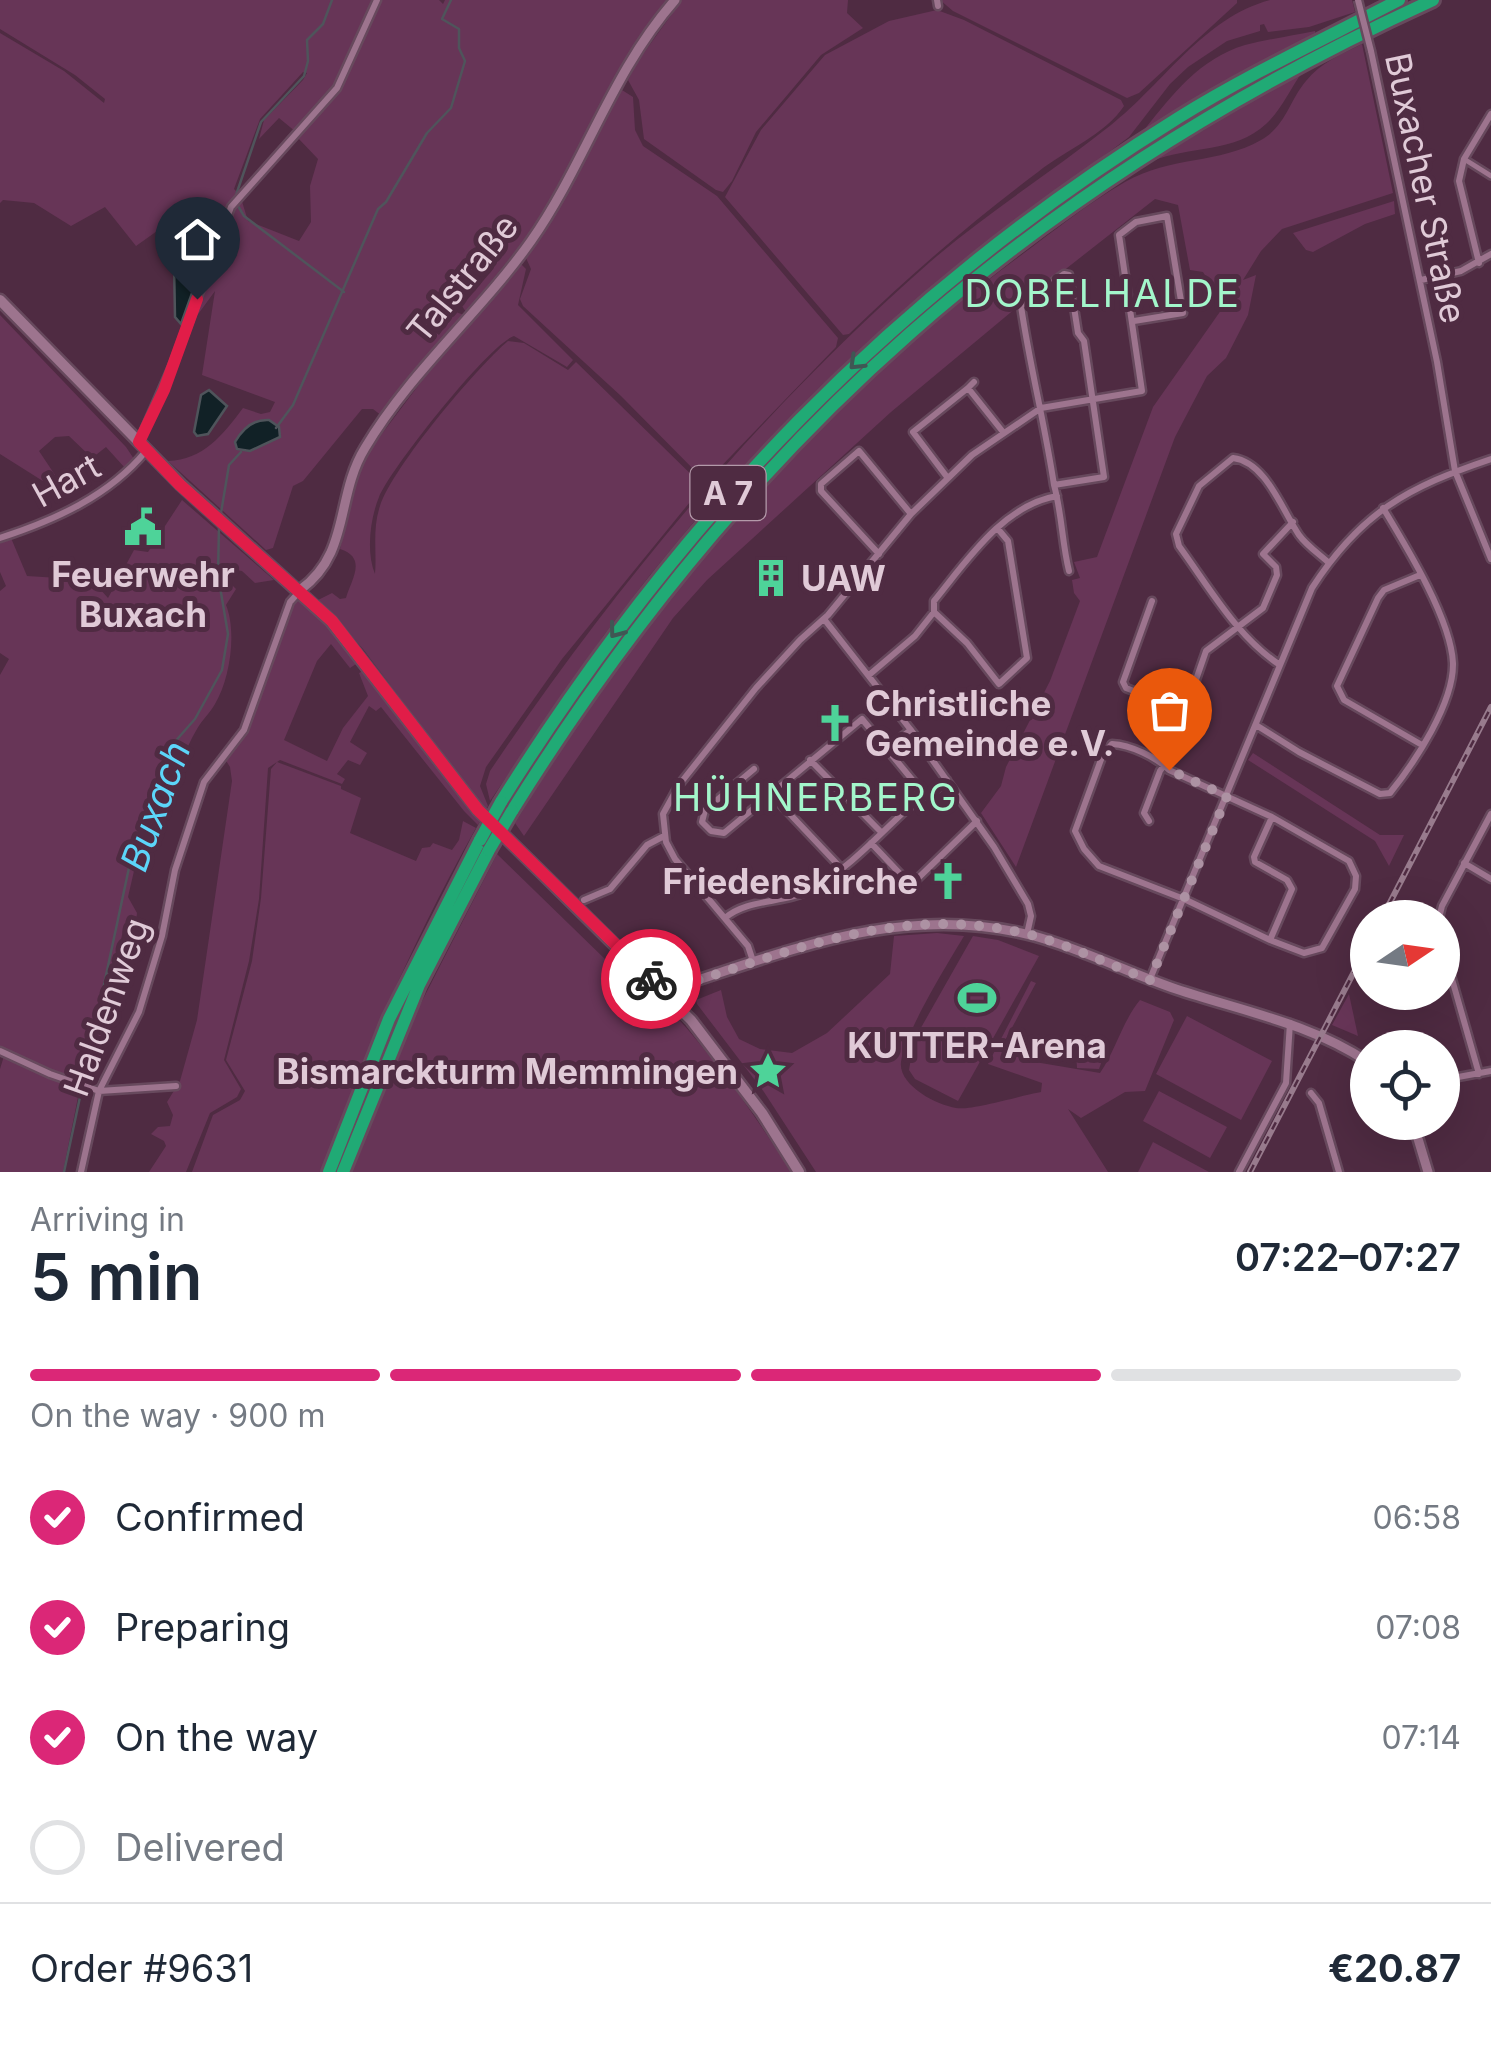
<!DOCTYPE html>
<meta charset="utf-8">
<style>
:root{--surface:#fff;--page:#f6f6f7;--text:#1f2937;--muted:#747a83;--line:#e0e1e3;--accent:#db2777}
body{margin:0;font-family:Inter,sans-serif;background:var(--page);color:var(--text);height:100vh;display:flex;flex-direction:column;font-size:38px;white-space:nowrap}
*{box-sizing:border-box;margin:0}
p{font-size:32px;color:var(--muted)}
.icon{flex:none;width:55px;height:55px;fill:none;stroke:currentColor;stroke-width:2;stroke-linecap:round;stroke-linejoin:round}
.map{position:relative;height:1172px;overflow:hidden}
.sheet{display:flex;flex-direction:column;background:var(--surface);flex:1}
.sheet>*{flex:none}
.needle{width:65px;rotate:77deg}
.fabs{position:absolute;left:1350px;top:900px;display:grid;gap:20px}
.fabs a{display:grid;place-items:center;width:110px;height:110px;border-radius:50%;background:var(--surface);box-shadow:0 10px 40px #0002;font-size:50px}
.pin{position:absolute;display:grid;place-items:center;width:85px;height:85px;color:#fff;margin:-102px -42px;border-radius:50% 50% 50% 0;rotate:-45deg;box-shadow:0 0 10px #0007}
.pin .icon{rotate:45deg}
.courier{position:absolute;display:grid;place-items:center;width:100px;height:100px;margin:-50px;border:8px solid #e11d48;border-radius:50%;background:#fff;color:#222;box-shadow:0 2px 12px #0007}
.head em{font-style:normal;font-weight:600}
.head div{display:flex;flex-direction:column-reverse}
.head{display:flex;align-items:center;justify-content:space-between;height:170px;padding:0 30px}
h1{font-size:65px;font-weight:600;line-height:75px}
.bar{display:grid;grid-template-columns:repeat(4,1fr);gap:15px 10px;align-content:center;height:120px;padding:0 30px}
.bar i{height:12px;border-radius:8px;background:var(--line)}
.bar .selected{background:var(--accent)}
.bar p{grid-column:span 4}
.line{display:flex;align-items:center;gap:25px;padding:0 30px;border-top:2px solid var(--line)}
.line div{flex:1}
ol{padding:0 30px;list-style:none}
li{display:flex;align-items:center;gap:30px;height:110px}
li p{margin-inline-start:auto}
li .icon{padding:10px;border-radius:50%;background:var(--accent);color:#fff;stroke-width:4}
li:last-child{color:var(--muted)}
li i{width:55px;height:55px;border:5px solid var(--line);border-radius:50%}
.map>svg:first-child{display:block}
</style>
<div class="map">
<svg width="1491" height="1172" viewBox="0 0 1491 1172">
<rect width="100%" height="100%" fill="#4f2b42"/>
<!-- green -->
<path fill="#673557" d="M0,0H374L344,72L327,98L296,132L279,118L259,139L264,120L303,80L307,73L303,72L260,119L234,189L240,195L248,221L299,241L311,222L310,186L318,159L298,138L347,76L380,0H439L443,4L445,0H671L611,86L536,226L466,312L462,306L494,268L490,251L428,327L439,335L456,312L464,315L382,416L373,409H362L303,481L293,486L273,548L266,550L168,461C203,460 223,435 243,408L261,414L270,412L275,402L202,375L215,291L188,328L181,324L217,231L208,227L197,209H188L136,246L105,207L71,226L34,203L3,200L0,203V33L64,71L104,103L105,99L75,75L0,29Z
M682,0H848L847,13L863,28L821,55L756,132L732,181L723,192L716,190L644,139L639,100L628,80L638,61Z
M940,0H1237V3L1139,93L1127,98L953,11Z
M1270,0H1352L1355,12L1309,27L1268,32L1264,24L1260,25V31L1227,41L1188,67L1170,84L1129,137L933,285L786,421L702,512L650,575L604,635L490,801L486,784L490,771C615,585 761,410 930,262C988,212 1052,172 1111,125C1164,83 1203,18 1270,0Z
M937,10L964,20L1121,100L1124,106C1106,134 1064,151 1038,172C971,222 909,276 849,334L843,335L725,197L761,130L825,55L889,21Z
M1315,31V33L1144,130C1173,94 1199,59 1245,45C1268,39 1292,36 1315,31Z
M1362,44L1393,193L1282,229L1261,251L1243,280L1256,275L1248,315L1226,358L1207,376L1175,437L1016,867L981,813L1001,786L1006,767L1050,681L1080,601L1074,593L1072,580L1080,578L1074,562L1097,557L1153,407L1224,306L1203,272L1190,270L1178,205L1155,199L1016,308L891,412L707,580L673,618L524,836L515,823C647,606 814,407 1020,256C1054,231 1088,203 1125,182C1171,156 1219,164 1261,140C1286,126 1289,101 1306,81C1320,63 1342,54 1362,44Z
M1303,71C1290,89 1282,109 1266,124C1235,153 1189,146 1152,161Z
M622,90L633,97L635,130L643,146L717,196L838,338L836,347L706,482L621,396L523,306L520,299L531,269L526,258L546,229L603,119Z
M1394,201L1395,214L1365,224L1313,252L1306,250L1293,233Z
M520,263L526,269L518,305L573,360L567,367L514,336C489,344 390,469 379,497C370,519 366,552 375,574C377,553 372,529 380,506C393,467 476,368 508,341L524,343L568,370L576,362L703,486L562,659L486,767L480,786L488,806L485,811L363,649L318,600L332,593L340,599L346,598C351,580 368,558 340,549L357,478L369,451L427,374Z
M0,315L126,447L134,459L125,468L106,447L92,458L69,436L55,437L39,451L55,475L46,483L0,454Z
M182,500L274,580L255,583L242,571L236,570L225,578L236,589L226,605C237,632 230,679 215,704C210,713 202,720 197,729C190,740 186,752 179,764L170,766L162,780L145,851L137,858L128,897L137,913L136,921L124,925L94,1073L98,1080L94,1086L66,1078L0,1048V675L9,659L0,653V591L6,586L0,572V541L11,538L27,576L59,578L83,570L108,598L134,550L148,552Z
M297,598L315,610L359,662L350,668L331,644L317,661L284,740L327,761L343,728L368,696L359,673L365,670L481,819L478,825L464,811L381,707L376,711L369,706L350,742L367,753L360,765L348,760L337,774L345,779L342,784L280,760L268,768L259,899L249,961L224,1060L241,1089L237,1097L210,1113L186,1172H149L166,1146L164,1141L151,1134L158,1127L170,1126L173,1115L167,1102L180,1081L197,1020L232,781L230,767L225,759L249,726L292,604Z
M1253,753L1380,835H1404L1389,866L1375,841L1248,760Z
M277,762L341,786V789L361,798L350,833L416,861L422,848L430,847L433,843L452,850L459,840L463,821L476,828C414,938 364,1053 321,1172H192L213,1115L240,1100L245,1091L226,1060L252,961L261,898L271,769Z
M497,854L608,962L619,975L630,1003L659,998C710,1051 752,1110 791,1172H352L417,1011Z
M937,933L964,936C948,963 904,1034 901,1062C898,1085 936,1105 956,1108C970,1111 1023,1095 1041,1092L1042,1083L988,1064L1031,981L1036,983L1001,1048L1029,1061L1100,1073C1116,1050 1122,1022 1140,1000L1170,1012L1174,1020L1145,1091L1125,1092L1081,1118L1068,1109L1108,1172H816L764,1092L697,1004L696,1000L721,990L727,1017L739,1039L760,1049L792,1053L827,1033L890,974L894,936Z
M973,936L998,940L1039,956L958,1101L915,1079L909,1070L914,1040Z
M1349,994L1358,1036L1332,1025Z
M1187,1016L1272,1061L1241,1120L1156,1074Z
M1076,1051L1104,1055L1099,1069L1077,1068Z
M4,1056L41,1074L80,1087L63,1172H0V1069Z
M1159,1091L1227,1127L1210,1158L1143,1121Z
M1153,1142L1209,1172H1138Z"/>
<!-- water -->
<path fill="#112126" stroke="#4f545b" stroke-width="2.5" d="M185,253L201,268L181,324L175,317L174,263L176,256Z
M209,390L227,406L208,434L197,436L194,432L201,395Z
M269,420L279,427L280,437L250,451L237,449L235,442C243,428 253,419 269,420Z"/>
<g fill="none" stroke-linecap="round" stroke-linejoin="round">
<!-- stream -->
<path stroke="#4f545b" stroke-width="2.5" d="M235,198L261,122L304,76L308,61L307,40L323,24L332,0
M238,206L244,216L344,292
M276,428L293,405L378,209L386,202L427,133L451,108L465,61L459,48V29L442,19L451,0
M221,513L229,465L241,452
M64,1172L133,849L144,837L172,745L195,719L222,670L228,634L218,575L219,526"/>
<!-- pedestrian casing -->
<g stroke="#67495d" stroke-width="10">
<path id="pedestrian" d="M1464,159L1491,176"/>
</g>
<!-- minor casing -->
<g stroke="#67495d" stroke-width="11">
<path id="minor" d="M937,0L938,6
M1371,51L1437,362L1455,471L1491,559
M1479,263L1459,181L1464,159L1491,114
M1421,280L1461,271L1491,254
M974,382L968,388L1003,432
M139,442L174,362L231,207L337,88L377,0
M947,477L913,432L968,388
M1054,485L1104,477L1084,341L1078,333L1069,275L1064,274L1021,306C1030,367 1045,425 1054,485C1062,514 1062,543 1069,571
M0,538C55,520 109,496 146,451
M879,554L821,491V484L859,451L911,514
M1420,575L1384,590L1378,598L1337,686L1344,700L1422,745
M1152,601L1123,682L1126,688L1186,711
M934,612L967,643L999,684L1027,658L1008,541L998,529
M824,619L914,734L994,847L1028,904L1031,916L1027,934
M1280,665C1237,637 1209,587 1179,546L1176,534L1199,486L1233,458C1266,462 1282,510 1299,535C1306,545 1319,554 1329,563
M869,675L915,636L934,612V601C966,562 1003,505 1057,496
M1256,725L1299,752L1380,794L1390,793C1415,762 1454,703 1453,663C1451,619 1406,546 1383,508
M1112,744C1131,745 1156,757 1169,770L1272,817L1349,861L1356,876L1355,889L1322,948L1304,953L1270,940L1184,899L1099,866L1084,849L1075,831L1103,754Z
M888,747L911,730
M810,760L881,832
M754,769L705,810L702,822L711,831L724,833L862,719L924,794
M771,794L841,868
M1149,821L1144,813L1160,771L1168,760L1206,651L1263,608L1277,575L1276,567L1263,554L1293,522
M871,843L906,880L913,883L977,821
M1464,863L1491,879
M584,900L610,889L647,845L664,836
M725,918C748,898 785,904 812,889C855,865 887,825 924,794L928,796L947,780
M1439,918L1442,906L1491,814
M1270,940L1292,889L1287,880L1255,862L1254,857L1272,817
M1442,944L1479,1074
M753,961L748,946L675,859L666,842L663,814L679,785L756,688L800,640L828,615L911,514L972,455L1041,408L1142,391L1119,235L1136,222L1167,216L1183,313L1134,321
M1150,979L1312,588C1361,512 1408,487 1491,459
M0,1051L50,1074L99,1091L176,1086
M1442,1080L1491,1071
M1311,1093L1319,1103L1339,1172
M81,1172L99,1091L139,1012L162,936L175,870L204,782L244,730L290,602L300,591
M1239,1172L1286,1083L1290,1023"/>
</g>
<!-- tertiary casing -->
<g stroke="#67495d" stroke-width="14">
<path id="tertiary" d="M300,590C351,553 335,497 365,448C410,372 480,313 531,241C585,164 611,73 675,0
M664,991C787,952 903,901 1034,936C1082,949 1129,973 1176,989C1242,1011 1309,1023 1368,1062
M1413,1122L1428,1172"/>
</g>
<!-- secondary casing -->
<g stroke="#67495d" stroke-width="15">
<path id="secondary" d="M0,300L181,485L331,621L478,810L691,1020L762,1113L799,1172"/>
</g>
<!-- motorway casing -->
<g stroke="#67495d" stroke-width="18">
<path id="motorway" d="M501,802C678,519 893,295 1178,118C1249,74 1324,39 1399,0
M512,811C745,437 1032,183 1433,0
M329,1172L389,1019L480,840
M343,1172L419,985L489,850"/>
</g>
<!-- pedestrian -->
<use href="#pedestrian" stroke="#9d748e" stroke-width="5"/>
<!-- minor -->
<use href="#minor" stroke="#9d748e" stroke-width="6"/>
<!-- tertiary -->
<use href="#tertiary" stroke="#9d748e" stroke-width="9"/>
<!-- secondary -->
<use href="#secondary" stroke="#9d748e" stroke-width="10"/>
<!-- motorway -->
<use href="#motorway" stroke="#20aa75" stroke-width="12"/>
<!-- rail casing -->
<g stroke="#987b8d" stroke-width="6">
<path id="rail" d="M1382,918L1491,707
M1250,1172L1368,945"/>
</g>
<!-- rail -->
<use href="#rail" stroke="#4f2b42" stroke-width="2.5" stroke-dasharray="8" stroke-linecap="butt"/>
<!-- minor-bridge casing -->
<g stroke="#67495d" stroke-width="11" stroke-linecap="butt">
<path id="minor-bridge" d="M1358,0L1371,51"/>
</g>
<!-- motorway-bridge casing -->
<g stroke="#67495d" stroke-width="18" stroke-linecap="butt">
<path id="motorway-bridge" d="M480,840L501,802
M489,850L512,811"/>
</g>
<!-- minor-bridge -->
<use href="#minor-bridge" stroke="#9d748e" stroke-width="6"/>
<!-- motorway-bridge -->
<use href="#motorway-bridge" stroke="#20aa75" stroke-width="12"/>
</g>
<!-- one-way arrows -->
<defs><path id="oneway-chevron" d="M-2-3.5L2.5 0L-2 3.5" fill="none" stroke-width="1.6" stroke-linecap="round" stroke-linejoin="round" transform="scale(2.5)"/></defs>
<g stroke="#3f5754">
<use href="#oneway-chevron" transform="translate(856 363) rotate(136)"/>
<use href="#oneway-chevron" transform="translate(616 631) rotate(127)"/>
</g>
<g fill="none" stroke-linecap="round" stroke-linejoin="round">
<!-- done -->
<path stroke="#ad92a3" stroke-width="10" stroke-dasharray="0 18" d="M651,979L664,991C789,953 902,900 1035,936C1074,947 1112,966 1150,980L1227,796L1169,770"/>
<!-- route -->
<path stroke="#e11d48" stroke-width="12" d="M197,299L164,390L139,442L180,485L332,621L478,810L651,979"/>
</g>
<!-- icons -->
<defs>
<g id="civic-bare" transform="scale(3)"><path d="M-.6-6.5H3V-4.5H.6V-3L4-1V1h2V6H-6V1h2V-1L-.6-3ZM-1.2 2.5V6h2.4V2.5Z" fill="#4ed399" stroke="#4f2b42" stroke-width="2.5" paint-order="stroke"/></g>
<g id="building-bare" transform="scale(3)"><path d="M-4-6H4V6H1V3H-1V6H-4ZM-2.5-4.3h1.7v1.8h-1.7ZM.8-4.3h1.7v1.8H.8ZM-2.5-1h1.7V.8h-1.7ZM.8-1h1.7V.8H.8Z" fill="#4ed399" stroke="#4f2b42" stroke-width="2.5" paint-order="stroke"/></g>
<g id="church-bare" transform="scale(3)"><path d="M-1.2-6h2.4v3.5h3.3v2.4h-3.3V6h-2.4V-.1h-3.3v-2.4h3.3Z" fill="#4ed399" stroke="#4f2b42" stroke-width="2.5" paint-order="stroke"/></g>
<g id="stadium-bare" transform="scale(3)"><path d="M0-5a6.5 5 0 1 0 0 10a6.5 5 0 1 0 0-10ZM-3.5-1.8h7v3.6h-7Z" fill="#4ed399" stroke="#4f2b42" stroke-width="2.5" paint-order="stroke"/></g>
<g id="sight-bare" transform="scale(3)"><path d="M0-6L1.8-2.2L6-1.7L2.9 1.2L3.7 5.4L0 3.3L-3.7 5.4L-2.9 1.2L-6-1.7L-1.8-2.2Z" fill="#4ed399" stroke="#4f2b42" stroke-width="2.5" paint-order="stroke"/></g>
</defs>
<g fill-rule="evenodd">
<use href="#civic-bare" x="143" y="527"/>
<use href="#building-bare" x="771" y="578"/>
<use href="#church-bare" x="835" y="723"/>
<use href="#church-bare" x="948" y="881"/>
<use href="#stadium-bare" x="977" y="998"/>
<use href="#sight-bare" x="768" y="1071"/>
</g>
<g text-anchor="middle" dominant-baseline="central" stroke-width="10" stroke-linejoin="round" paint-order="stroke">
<!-- shield labels -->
<rect fill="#4f2b42" stroke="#b49aaa" stroke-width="2.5" x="690.5" y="466" width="75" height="54" rx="8"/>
<g font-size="32" font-weight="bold" fill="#e0cad7">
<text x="728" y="493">A 7</text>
</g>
<!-- street labels -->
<g font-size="35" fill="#e0cad7" stroke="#4f2b42">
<text transform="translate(1426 188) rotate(78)">Buxacher Straße</text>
<text transform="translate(462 278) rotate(-51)">Talstraße</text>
<text transform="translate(66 480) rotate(-29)">Hart</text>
<text transform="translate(106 1007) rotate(-70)">Haldenweg</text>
</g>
<!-- poi labels -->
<g font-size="35" font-weight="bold" fill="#e0cad7" stroke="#4f2b42">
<text x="143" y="574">Feuerwehr<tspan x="143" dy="40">Buxach</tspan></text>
<text x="801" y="578" text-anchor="start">UAW</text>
<text x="865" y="703" text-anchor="start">Christliche<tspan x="865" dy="40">Gemeinde e.V.</tspan></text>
<text x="918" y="881" text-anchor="end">Friedenskirche</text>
<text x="977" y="1045">KUTTER-Arena</text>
<text x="738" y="1071" text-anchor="end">Bismarckturm Memmingen</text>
</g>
<!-- neighbourhood labels -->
<g font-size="38" letter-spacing="2.5" fill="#a3f6cb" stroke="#4f2b42">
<text x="1103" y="293">DOBELHALDE</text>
<text x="816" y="797">HÜHNERBERG</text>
</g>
<!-- water labels -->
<g font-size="38" font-style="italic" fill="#5cd5f9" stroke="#4f2b42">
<text transform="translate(155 806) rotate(-70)">Buxach</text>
</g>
</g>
</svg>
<div class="fabs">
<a><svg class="needle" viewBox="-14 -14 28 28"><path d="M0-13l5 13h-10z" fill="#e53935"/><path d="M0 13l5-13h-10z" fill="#747a83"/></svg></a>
<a><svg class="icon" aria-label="locate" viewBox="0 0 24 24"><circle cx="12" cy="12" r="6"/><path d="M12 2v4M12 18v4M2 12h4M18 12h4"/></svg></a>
</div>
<div class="pin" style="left:1169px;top:770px;background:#ea580c"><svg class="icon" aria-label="bag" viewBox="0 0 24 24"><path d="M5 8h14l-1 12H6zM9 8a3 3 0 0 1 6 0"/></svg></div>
<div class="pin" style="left:197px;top:299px;background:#1f2937"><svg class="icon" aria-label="home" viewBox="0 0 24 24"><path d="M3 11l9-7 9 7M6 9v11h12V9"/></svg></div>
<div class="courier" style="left:651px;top:979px"><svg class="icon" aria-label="bike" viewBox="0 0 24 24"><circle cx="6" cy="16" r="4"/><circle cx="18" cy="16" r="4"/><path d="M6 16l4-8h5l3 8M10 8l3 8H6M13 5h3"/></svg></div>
</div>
<section class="sheet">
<div class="head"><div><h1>5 min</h1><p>Arriving in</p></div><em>07:22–07:27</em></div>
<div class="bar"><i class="selected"></i><i class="selected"></i><i class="selected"></i><i></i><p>On the way · 900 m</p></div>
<ol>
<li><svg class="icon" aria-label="check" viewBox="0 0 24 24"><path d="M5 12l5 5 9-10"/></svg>Confirmed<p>06:58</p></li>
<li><svg class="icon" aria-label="check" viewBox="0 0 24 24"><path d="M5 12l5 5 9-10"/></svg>Preparing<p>07:08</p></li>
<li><svg class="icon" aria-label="check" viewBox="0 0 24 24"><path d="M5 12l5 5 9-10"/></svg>On the way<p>07:14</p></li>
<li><i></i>Delivered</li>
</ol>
<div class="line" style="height:130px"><div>Order #9631</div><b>€20.87</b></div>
</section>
